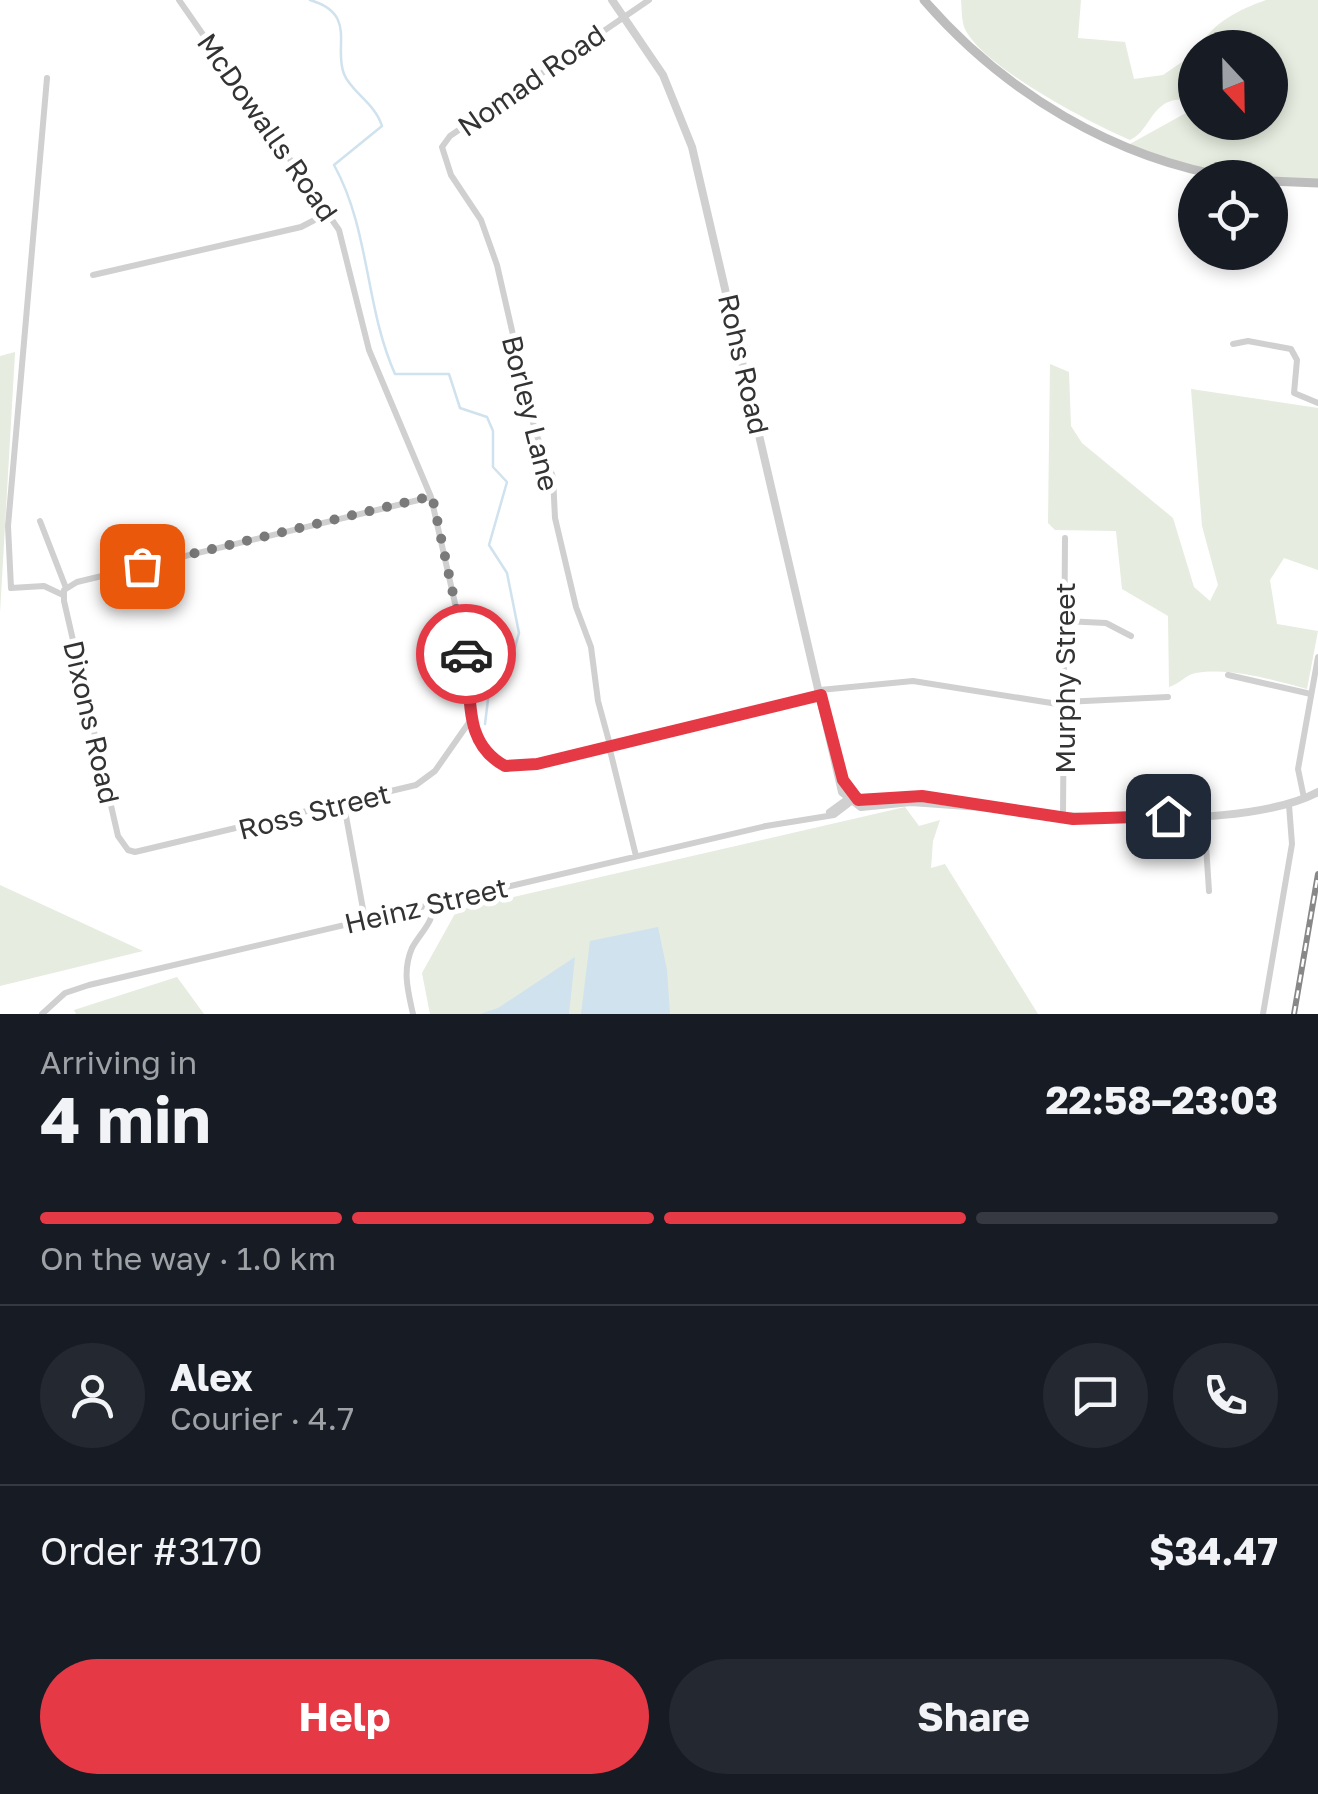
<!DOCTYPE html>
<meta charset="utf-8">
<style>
:root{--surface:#171b24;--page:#242831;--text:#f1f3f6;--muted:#9ea1a6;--line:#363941;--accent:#e63946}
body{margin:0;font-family:"Golos Text",sans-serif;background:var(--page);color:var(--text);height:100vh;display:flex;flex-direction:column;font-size:38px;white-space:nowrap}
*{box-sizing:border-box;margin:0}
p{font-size:32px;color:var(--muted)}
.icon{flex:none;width:55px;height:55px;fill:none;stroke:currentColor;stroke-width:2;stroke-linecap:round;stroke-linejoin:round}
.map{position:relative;height:1014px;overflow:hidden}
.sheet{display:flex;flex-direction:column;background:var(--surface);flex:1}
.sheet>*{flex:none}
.needle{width:65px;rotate:158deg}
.tools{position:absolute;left:1178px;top:30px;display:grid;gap:20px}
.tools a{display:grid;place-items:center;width:110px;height:110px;border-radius:50%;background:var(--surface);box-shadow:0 5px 15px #0003;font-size:50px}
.pin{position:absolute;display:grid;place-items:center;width:85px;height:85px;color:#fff;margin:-42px;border-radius:20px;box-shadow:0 5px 15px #0006}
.courier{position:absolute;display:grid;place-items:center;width:100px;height:100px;margin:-50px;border:8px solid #e63946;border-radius:50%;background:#fff;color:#222;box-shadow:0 2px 12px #0007}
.summary em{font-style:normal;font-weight:700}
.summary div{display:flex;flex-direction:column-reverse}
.summary{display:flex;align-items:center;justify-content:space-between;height:170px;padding:0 40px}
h1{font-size:65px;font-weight:700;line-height:75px}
.bar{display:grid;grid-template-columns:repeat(4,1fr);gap:15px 10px;align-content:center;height:120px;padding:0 40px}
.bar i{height:12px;border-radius:8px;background:var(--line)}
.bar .current{background:var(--accent)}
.bar p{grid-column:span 4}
.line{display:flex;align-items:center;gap:25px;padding:0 40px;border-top:2px solid var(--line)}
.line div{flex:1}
.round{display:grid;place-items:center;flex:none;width:105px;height:105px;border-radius:52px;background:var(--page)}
.action{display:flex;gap:20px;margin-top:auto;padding:20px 40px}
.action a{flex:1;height:115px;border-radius:60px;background:var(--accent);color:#fff;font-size:40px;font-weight:700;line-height:115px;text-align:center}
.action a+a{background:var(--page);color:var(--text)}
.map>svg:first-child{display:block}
</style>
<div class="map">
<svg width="1318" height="1014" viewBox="0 0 1318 1014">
<rect width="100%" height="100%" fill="#fff"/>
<!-- green -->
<path fill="#e6ecdf" d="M961,0H1081L1078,38L1125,42L1134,79L1163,75L1195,53V98C1186,102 1180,98 1171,101C1151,107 1148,132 1130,140C1090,123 987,69 966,31C961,23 962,9 961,0Z
M1266,0H1318V181L1226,177L1128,145L1195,108V122H1270V48L1199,47C1214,22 1238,10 1266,0Z
M15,352V353L0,613V356Z
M1050,364L1069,372L1071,426L1082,443L1173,518L1194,587L1210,601L1218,585L1202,526L1191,389L1318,408V570L1284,558L1270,580L1277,624L1318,631L1307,689C1272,680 1233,667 1196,673C1185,675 1180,684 1169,687L1168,616L1122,589L1116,531L1055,530L1048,523Z
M905,807L919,826L940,820L933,841L931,868L945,864L1038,1014H430L422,973L457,910Z
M0,885L143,951L0,986Z
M177,977L204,1014H76L74,1010Z"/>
<!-- water -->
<path fill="#cfe2ee" d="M658,927L667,970L670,1014H581L590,941Z
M575,957L569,1014H480L498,1008Z"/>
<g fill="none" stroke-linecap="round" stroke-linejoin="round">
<!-- stream -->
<path stroke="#cfe2ee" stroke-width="2.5" d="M310,0C358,14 333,47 344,74C351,92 375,103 382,126L334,165C370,230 365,307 395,374H449L460,408L487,417L493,431V467L507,482L489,545L507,573L519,633L512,658L491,675L485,724"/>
<!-- minor -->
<path stroke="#d0d0d0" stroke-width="6" d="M179,0L339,230L369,350L431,497L466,652L472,727L495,760L512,767L527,766L820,696
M47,78L8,526L11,588L44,586L63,595
M93,275L301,227L328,213
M1233,344L1248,341L1291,349L1297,360L1294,393L1318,403
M431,497L77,582L64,590V601L118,836L128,850L135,852L416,785L435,771L470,721
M40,521L66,588
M1064,621L1106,623L1131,636
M1228,675L1311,694
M820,690L913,681L1064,705
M1064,702L1168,697
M610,745L598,701L591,647L576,607L555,518L553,477L535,431L497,265L481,220L451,175L442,147L450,136L649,0
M609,746L636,856
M1304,798L1298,769L1318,657
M344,805L365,920
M829,812L851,796
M1204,815L1209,891
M1063,817L1065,538
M42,1014L65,993L89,985L766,826L834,815L855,799
M413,1014C408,991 402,971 412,948C420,933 435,921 433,904
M1263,1014L1292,844L1289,805"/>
<!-- tertiary -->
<path stroke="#d0d0d0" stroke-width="8" d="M612,0L663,75L692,147L842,792L861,807L911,802L995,808
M843,782L852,796L861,801L912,796L954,801
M992,808C1068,821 1252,828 1318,792"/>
<!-- secondary -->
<path stroke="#bdbdbd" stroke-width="9" d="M924,0C1004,92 1114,159 1235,178
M1270,181L1318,183"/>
<!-- rail casing -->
<g stroke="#888" stroke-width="6">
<path id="rail" d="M1294,1014L1318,874"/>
</g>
<!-- rail -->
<use href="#rail" stroke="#fff" stroke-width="2.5" stroke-dasharray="8" stroke-linecap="butt"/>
</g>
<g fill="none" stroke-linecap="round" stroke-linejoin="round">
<!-- done -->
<path stroke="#7a7a7a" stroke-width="10" stroke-dasharray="0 18" d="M142,566L432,496L466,654"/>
<!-- route -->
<path stroke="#e63946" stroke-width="12" d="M466,654C473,695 461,742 505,766L537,764L821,695L843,780L858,800L922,796L1073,819L1168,816"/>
</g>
<g text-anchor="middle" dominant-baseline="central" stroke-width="10" stroke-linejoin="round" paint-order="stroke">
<!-- street labels -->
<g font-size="28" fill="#333" stroke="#fff">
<text transform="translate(531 80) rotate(-35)">Nomad Road</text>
<text transform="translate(268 127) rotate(55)">McDowalls Road</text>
<text transform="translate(744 364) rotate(77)">Rohs Road</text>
<text transform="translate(531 413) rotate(76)">Borley Lane</text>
<text transform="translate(1064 678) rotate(-90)">Murphy Street</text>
<text transform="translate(92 722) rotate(77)">Dixons Road</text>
<text transform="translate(314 811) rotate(-14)">Ross Street</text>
<text transform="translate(426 905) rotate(-13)">Heinz Street</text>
</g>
</g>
</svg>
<div class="tools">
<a><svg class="needle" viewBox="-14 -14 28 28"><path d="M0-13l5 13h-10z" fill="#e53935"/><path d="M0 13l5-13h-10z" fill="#9ea1a6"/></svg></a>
<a><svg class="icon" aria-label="locate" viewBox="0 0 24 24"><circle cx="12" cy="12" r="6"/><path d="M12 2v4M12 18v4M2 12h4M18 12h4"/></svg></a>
</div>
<div class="pin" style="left:142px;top:566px;background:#ea580c"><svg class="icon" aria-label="bag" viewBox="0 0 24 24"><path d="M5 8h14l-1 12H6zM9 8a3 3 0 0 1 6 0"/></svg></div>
<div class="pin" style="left:1168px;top:816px;background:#1f2937"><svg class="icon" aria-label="home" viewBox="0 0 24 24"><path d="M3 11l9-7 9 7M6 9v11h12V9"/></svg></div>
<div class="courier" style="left:466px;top:654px"><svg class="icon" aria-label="car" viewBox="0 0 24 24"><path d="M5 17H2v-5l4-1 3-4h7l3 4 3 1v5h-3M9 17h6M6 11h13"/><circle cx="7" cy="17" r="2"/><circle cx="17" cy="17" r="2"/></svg></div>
</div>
<section class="sheet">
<div class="summary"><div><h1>4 min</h1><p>Arriving in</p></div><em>22:58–23:03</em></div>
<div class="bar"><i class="current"></i><i class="current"></i><i class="current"></i><i></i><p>On the way · 1.0 km</p></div>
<div class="line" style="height:180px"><a class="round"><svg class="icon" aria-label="person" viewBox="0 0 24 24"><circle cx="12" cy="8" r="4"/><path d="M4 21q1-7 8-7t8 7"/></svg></a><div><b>Alex</b><p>Courier · 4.7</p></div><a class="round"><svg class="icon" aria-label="chat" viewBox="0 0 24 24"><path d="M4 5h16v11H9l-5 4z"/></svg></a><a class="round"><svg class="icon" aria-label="phone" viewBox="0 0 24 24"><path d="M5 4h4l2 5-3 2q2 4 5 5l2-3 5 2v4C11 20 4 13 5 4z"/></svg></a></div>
<div class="line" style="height:130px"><div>Order #3170</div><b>$34.47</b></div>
<div class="action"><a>Help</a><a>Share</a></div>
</section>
